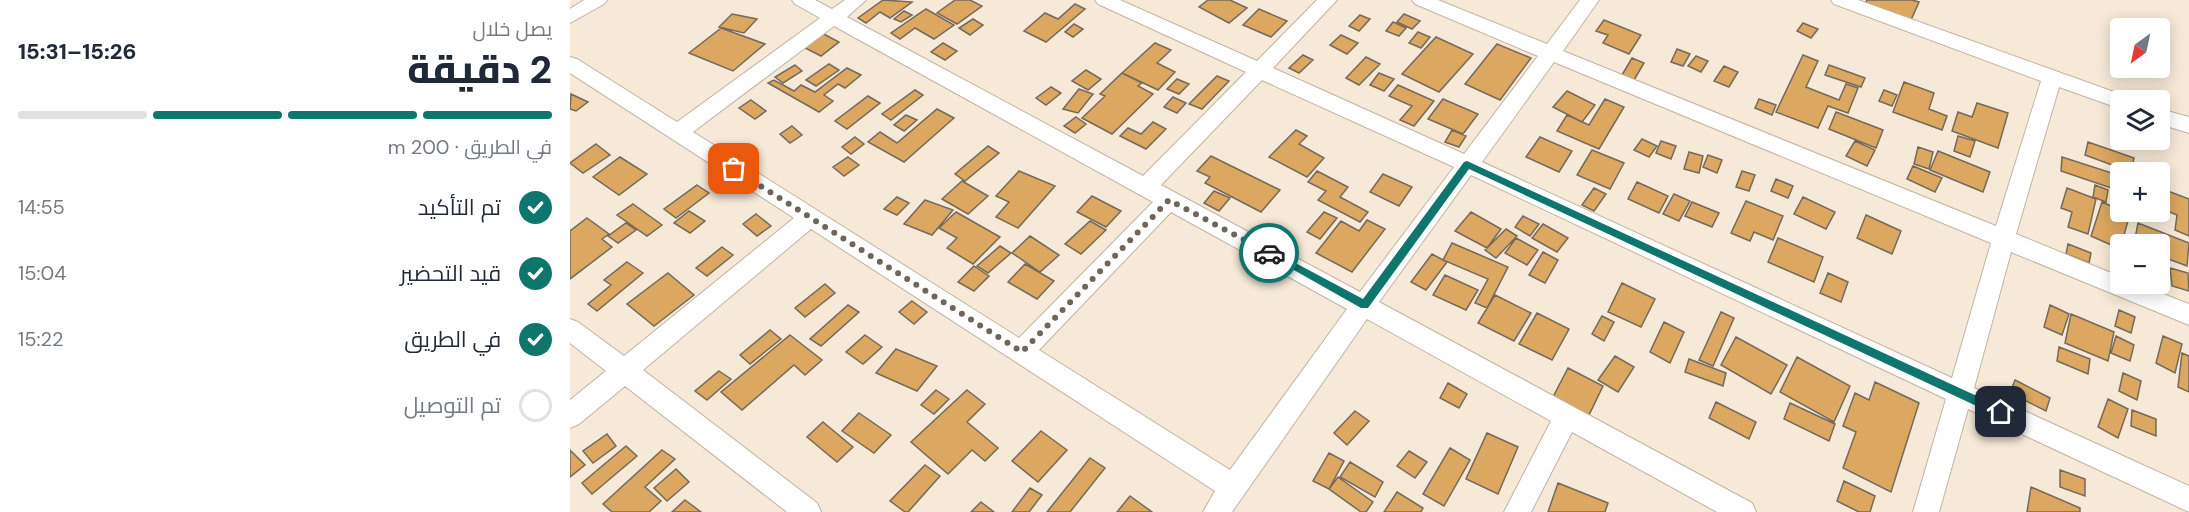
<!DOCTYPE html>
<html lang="ar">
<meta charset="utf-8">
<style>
:root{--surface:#fff;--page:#f2f2f3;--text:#1f2937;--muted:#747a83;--line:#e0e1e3;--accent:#0f766e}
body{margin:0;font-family:"DM Sans",Cairo,sans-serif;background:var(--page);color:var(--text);direction:rtl;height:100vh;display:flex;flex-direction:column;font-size:22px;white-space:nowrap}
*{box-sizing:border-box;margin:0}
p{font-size:20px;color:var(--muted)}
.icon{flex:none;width:33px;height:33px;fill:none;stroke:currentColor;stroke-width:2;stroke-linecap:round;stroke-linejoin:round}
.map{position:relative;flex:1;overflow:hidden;direction:ltr}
.sheet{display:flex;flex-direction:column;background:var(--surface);width:570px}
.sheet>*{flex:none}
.needle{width:39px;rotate:213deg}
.fabs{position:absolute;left:1540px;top:18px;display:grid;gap:12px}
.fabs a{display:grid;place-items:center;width:60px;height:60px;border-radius:6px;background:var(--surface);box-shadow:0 3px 15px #0003;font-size:30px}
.pin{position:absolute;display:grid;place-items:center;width:51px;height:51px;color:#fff;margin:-26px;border-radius:12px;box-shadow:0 3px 9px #0006}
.courier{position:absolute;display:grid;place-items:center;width:60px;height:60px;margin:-30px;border:4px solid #0f766e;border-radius:50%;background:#fff;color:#222;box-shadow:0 2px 8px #0007}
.head em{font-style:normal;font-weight:800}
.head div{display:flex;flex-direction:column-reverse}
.head{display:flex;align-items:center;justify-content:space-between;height:102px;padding:0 18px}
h1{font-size:39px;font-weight:800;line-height:45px}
.bar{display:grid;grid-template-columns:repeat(4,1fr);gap:9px 6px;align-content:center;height:72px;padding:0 18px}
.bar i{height:8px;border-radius:4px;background:var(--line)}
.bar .current{background:var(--accent)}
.bar p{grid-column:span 4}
ol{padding:0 18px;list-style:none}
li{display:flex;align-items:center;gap:18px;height:66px}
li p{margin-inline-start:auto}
li .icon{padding:6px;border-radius:50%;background:var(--accent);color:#fff;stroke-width:4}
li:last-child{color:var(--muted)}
li i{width:33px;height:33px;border:3px solid var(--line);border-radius:50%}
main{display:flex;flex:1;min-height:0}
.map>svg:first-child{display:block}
</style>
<main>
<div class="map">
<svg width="1619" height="512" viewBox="0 0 1619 512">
<rect width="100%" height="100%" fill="#f6e9d7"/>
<!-- building -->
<path fill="#dca760" stroke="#75695a" stroke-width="1.5" d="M313,0L342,2L320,18L310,12L296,23L288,18Z
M385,0H400L412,6L387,24L367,13Z
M638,0H660L677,8L659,23L629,7Z
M1297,0H1342L1349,2L1341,20L1295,4Z
M505,4L515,9L476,42L454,31L475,13L488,19Z
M356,9L384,25L364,39L345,28L330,39L321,33Z
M689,9L717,21L701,37L673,25Z
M334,11L342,15L331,22L324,19Z
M162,14L187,19L174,33L149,27Z
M834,14L850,21L842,29L827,22Z
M790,15L800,19L789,31L779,26Z
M403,19L413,25L400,35L389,28Z
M1034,20L1071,35L1059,54L1033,43L1038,35L1026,31Z
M823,22L836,28L829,36L816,31Z
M1233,23L1248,29L1241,38L1227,31Z
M504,24L513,29L503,37L495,32Z
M151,28L195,44L163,71L119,53Z
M848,32L860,37L851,48L839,43Z
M252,33L269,42L251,56L233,47Z
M771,35L788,43L777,54L760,45Z
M866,37L903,54L869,92L832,74Z
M373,43L387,51L375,60L361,52Z
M585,43L601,50L587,63L605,72L588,90L552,73Z
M927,44L961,58L930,100L895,84Z
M1107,49L1120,54L1113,66L1101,62Z
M733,55L743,60L729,73L719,68Z
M1233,55L1248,61L1236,87L1269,100L1276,84L1288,88L1278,113L1258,106L1248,128L1206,112Z
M1126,56L1138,61L1131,72L1118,66Z
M796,57L810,64L789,85L776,78Z
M1062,58L1074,63L1064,80L1052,75Z
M259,64L269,70L246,86L236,80Z
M225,65L232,71L213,83L205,77Z
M1259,65L1295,78L1291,87L1255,75Z
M1154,66L1168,72L1159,87L1144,81Z
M277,68L291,75L275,88L268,84L254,95L263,101L249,112L198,83L204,80L224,91L231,85L245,92Z
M516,70L531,79L518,90L502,81Z
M552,73L572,83L568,86L583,94L542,134L512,118L535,96L530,94Z
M809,73L824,79L814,91L800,85Z
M647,76L659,81L632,109L619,104Z
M607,79L619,84L609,94L597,89Z
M1334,82L1364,93L1359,109L1377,116L1372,130L1323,112Z
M828,85L864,101L844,126L830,120L842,106L819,96Z
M481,87L491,93L476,105L466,98Z
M509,89L523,94L508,113L493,109Z
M345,90L353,95L321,120L312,114Z
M1314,90L1327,95L1322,106L1309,101Z
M997,91L1025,105L1012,122L983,107Z
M1,94L18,102L6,111L0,109Z
M298,96L310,103L277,129L265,121Z
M603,97L616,103L607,113L594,107Z
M873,99L908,114L893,134L858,119Z
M1035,99L1054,107L1029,149L987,131L997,115L1019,125Z
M1189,99L1206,105L1202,115L1185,108Z
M181,100L196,111L185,119L169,108Z
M1407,103L1438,113L1428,148L1382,131L1388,112L1402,117Z
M367,109L384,118L334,162L298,142L310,132L327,143Z
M1266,112L1313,130L1306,148L1259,129Z
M336,115L347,120L334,131L324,125Z
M506,117L516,124L505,133L494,126Z
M583,122L596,129L576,149L550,136L558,128L571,134Z
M222,126L232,135L220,143L210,134Z
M726,130L737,136L729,144L754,158L737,177L699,157Z
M882,130L896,136L889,147L875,142Z
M1388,136L1405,141L1400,157L1384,151Z
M285,137L294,144L281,154L272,147Z
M970,137L1002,151L989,172L956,157Z
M1072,139L1087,146L1079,157L1064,150Z
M1091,141L1106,146L1101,159L1086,153Z
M1285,141L1305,150L1297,166L1276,156Z
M1518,142L1564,158L1561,172L1515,155Z
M26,144L40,155L13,173L0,163Z
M418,146L429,153L395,181L385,174Z
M1348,147L1363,152L1359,169L1344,164Z
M1022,150L1054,163L1040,189L1007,175Z
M1368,151L1420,172L1413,192L1360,170Z
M1119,152L1133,156L1129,173L1114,169Z
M1138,155L1152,160L1147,173L1133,167Z
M641,156L710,190L691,212L635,183L640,177L627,171Z
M50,157L77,174L49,195L23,177Z
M278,157L289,165L274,176L263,167Z
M1492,157L1551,176L1550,191L1491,171Z
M1576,163L1596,172L1593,181L1590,179V172H1573Z
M1343,166L1372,178L1365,192L1337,179Z
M449,171L485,186L448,228L426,217L439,202L426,196Z
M747,171L778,187L770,197L798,212L790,222L748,200L756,191L738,182Z
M1172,171L1185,175L1179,191L1166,187Z
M813,174L842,187L829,206L800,192Z
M1206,179L1223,186L1218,198L1201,191Z
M392,181L418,196L398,214L372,199Z
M1067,182L1098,196L1089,213L1058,199Z
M127,185L139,193L106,218L94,209Z
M1525,185L1538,190L1536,202L1523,197Z
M1024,188L1036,194L1024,211L1012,205Z
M1497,188L1526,199L1518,234L1498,227L1502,212L1491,208Z
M1590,188L1619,199V236L1605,230L1607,215L1590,208Z
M644,191L660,198L649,211L634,203Z
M1104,194L1120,201L1109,221L1093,214Z
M522,196L551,211L536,227L507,212Z
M327,197L339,203L327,215L314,209Z
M1233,197L1265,212L1256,229L1224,214Z
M355,200L383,210L362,235L334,224Z
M1176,201L1213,216L1203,240L1184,232L1180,241L1161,233Z
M1122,202L1149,213L1142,227L1115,216Z
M1532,202L1560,214L1550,249L1521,236Z
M63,204L92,225L77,236L47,215Z
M119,211L135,221L120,233L104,223Z
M386,212L430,237L403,264L377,248L387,238L369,228Z
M754,212L767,218L750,239L737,232Z
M901,212L931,229L917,248L885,231Z
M186,214L201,226L187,236L173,224Z
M1296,215L1331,231L1322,254L1287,238Z
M953,216L969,224L960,236L945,227Z
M17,218L39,234L32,239L42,247L0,279V231Z
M797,220L815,229L782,272L746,253L771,221L789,231Z
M520,221L536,230L511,254L495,244Z
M56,223L66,230L48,243L38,236Z
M1568,223L1619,243L1617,266L1590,256V244H1564Z
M973,224L998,238L987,252L962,238Z
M936,229L947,236L926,258L915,250Z
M460,236L489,255L470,272L442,253Z
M946,238L968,250L957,265L935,253Z
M1208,238L1253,257L1244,282L1198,262Z
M882,243L938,267L917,308L905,303L918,279L873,260Z
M1498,244L1521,253L1519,263L1496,254Z
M430,246L441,253L418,273L407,266Z
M152,247L163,255L137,276L126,268Z
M973,252L988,260L975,283L959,275Z
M862,254L877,262L856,290L841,282Z
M57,262L73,273L27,311L18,304L41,285L34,280Z
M455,264L484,281L467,299L438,282Z
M404,266L419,276L404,291L388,282Z
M1600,268L1618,273L1619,291L1602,286Z
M98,273L124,295L84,326L57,304Z
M1258,273L1278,282L1271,302L1250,293Z
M875,275L908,290L896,310L863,295Z
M1052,283L1085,299L1071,327L1038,312Z
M255,284L265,293L235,317L225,308Z
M925,295L961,313L944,341L908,323Z
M342,301L357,312L344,324L329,312Z
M278,305L289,312L251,346L240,339Z
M1480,305L1499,314L1492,335L1474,327Z
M1549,310L1565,317L1561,333L1545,326Z
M1151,312L1164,318L1143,366L1129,360Z
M967,313L999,329L982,360L949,344Z
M1501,314L1544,332L1538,361L1495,343Z
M1032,316L1044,322L1034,341L1022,334Z
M1094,322L1114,332L1100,363L1080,352Z
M200,330L211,339L180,364L170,355Z
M220,335L252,360L235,375L224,365L172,410L151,392Z
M295,335L312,347L293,364L276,352Z
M1546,336L1564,345L1560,361L1541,353Z
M1593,336L1612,344L1605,373L1586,363Z
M1166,337L1217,365L1201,394L1151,365Z
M1489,347L1520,359L1518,374L1487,361Z
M326,349L367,366L347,391L306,373Z
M1612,353L1619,356V392L1608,387Z
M1045,356L1064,367L1048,392L1028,380Z
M1227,357L1280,386L1264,422L1210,392Z
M1119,359L1156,373L1153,386L1115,372Z
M998,368L1033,386L1019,415L983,397Z
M149,371L161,379L137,400L125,391Z
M1553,373L1571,381L1567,400L1549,391Z
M1445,380L1480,398L1476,411L1440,393Z
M1305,382L1349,403L1321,492L1273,468L1286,432L1273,426L1285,393L1299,400Z
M878,383L897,394L889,408L870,398Z
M366,390L379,399L364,414L351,405Z
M397,390L415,404L397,422L428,448L415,461L402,450L378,474L341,442Z
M1538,399L1558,409L1548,438L1528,427Z
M1146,402L1186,422L1179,439L1139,418Z
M1220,403L1265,424L1259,441L1214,419Z
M1562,410L1586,419V436L1561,426Z
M785,411L799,421L777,445L764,433Z
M289,413L321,435L304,453L272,431Z
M253,422L283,447L267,462L237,437Z
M471,431L497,450L468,482L442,461Z
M917,433L948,447L928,494L896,479Z
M37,434L46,446L23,463L13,451Z
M56,446L67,456L22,494L12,483Z
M880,448L900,460L874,506L853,494Z
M0,450L15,465L0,477Z
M92,450L105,459L75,487L91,501L79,512H42L33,504Z
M839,451L857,462L845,478L827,466Z
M759,453L774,461L759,489L743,481Z
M520,458L535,468L500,512H477Z
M780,462L813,482L805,497L770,477Z
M355,465L370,476L338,512H335L320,501Z
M106,469L119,482L97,501L84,488Z
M1490,470L1515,479V496L1490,487Z
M768,477L803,502L796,512H791L759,489Z
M1274,481L1305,496L1300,512H1289L1267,501Z
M988,483L1038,503L1035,512H978Z
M1461,487L1510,508V512H1457Z
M460,488L472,495L459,512H442Z
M827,492L853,508L851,512H814Z
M560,496L582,512H547Z
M115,500L131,512H102Z
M411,502L424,512H401Z"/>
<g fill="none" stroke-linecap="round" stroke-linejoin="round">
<!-- street casing -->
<g stroke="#c0b4a2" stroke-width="2">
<path id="street" d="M14,0H37L34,4L0,23V9Z
M222,0H245L262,9L275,0H296L277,17L573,176L676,72L528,4L525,0H550L687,61L747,0H767L703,68L894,154L968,56L845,4L842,0H868L977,44L1010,0H1029L993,51L1426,226L1471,81L1264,4L1261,0H1288L1558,97L1560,100H1551V109L1489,87L1446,234L1551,277V284H1567L1619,304V325L1441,252L1404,388L1619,486V512L1398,409L1369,512H1343L1376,399L901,175L809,302L1182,503L1186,512H1147L1002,432L961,512H934L981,421L797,319L662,512H633L645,491L241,229L73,370L247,503L251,512H217L55,386L9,424L0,428V400L36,371L0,343V319L8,322L54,356L224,218L0,73V57L7,59L107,122L250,18L225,4ZM264,26L583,202L449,338L123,132ZM984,62L1421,243L1382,378L912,162ZM692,80L884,167L790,292L591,185ZM601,212L777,309L660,470L469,350Z
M1590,109L1619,117V133L1590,124Z"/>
</g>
<!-- street -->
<use href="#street" fill="#fff" fill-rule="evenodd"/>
</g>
<!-- route -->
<path fill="#0f766e" d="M897,161L1435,409V416H1428L899,169L798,308H791L694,253L696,251H703L793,299L894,162Z"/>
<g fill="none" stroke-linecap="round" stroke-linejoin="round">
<!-- done -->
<path stroke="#6e665c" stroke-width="6" stroke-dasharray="0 10.8" d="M164,169L452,352L599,200L699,253"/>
</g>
</svg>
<div class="fabs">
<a><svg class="needle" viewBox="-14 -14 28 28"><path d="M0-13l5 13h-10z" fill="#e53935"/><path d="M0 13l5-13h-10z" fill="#747a83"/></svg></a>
<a><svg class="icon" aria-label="layers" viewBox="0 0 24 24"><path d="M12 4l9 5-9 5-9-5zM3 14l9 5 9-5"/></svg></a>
<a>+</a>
<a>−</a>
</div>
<div class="pin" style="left:164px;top:169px;background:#ea580c"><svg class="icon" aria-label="bag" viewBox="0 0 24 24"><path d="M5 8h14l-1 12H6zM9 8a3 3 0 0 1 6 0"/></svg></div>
<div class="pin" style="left:1431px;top:412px;background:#1f2937"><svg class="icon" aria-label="home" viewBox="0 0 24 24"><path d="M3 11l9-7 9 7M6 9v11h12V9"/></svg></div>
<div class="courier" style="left:699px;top:253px"><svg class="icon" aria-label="car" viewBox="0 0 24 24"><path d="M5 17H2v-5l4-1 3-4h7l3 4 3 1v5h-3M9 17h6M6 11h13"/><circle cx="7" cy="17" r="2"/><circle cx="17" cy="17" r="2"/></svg></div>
</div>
<section class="sheet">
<div class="head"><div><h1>2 دقيقة</h1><p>يصل خلال</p></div><em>15:26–15:31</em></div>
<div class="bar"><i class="current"></i><i class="current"></i><i class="current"></i><i></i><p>في الطريق · 200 m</p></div>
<ol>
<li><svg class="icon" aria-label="check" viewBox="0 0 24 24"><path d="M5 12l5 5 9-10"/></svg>تم التأكيد<p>14:55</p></li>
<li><svg class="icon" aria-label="check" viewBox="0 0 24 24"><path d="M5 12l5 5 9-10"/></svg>قيد التحضير<p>15:04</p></li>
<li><svg class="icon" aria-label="check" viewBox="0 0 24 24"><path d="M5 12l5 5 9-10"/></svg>في الطريق<p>15:22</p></li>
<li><i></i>تم التوصيل</li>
</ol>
</section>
</main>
